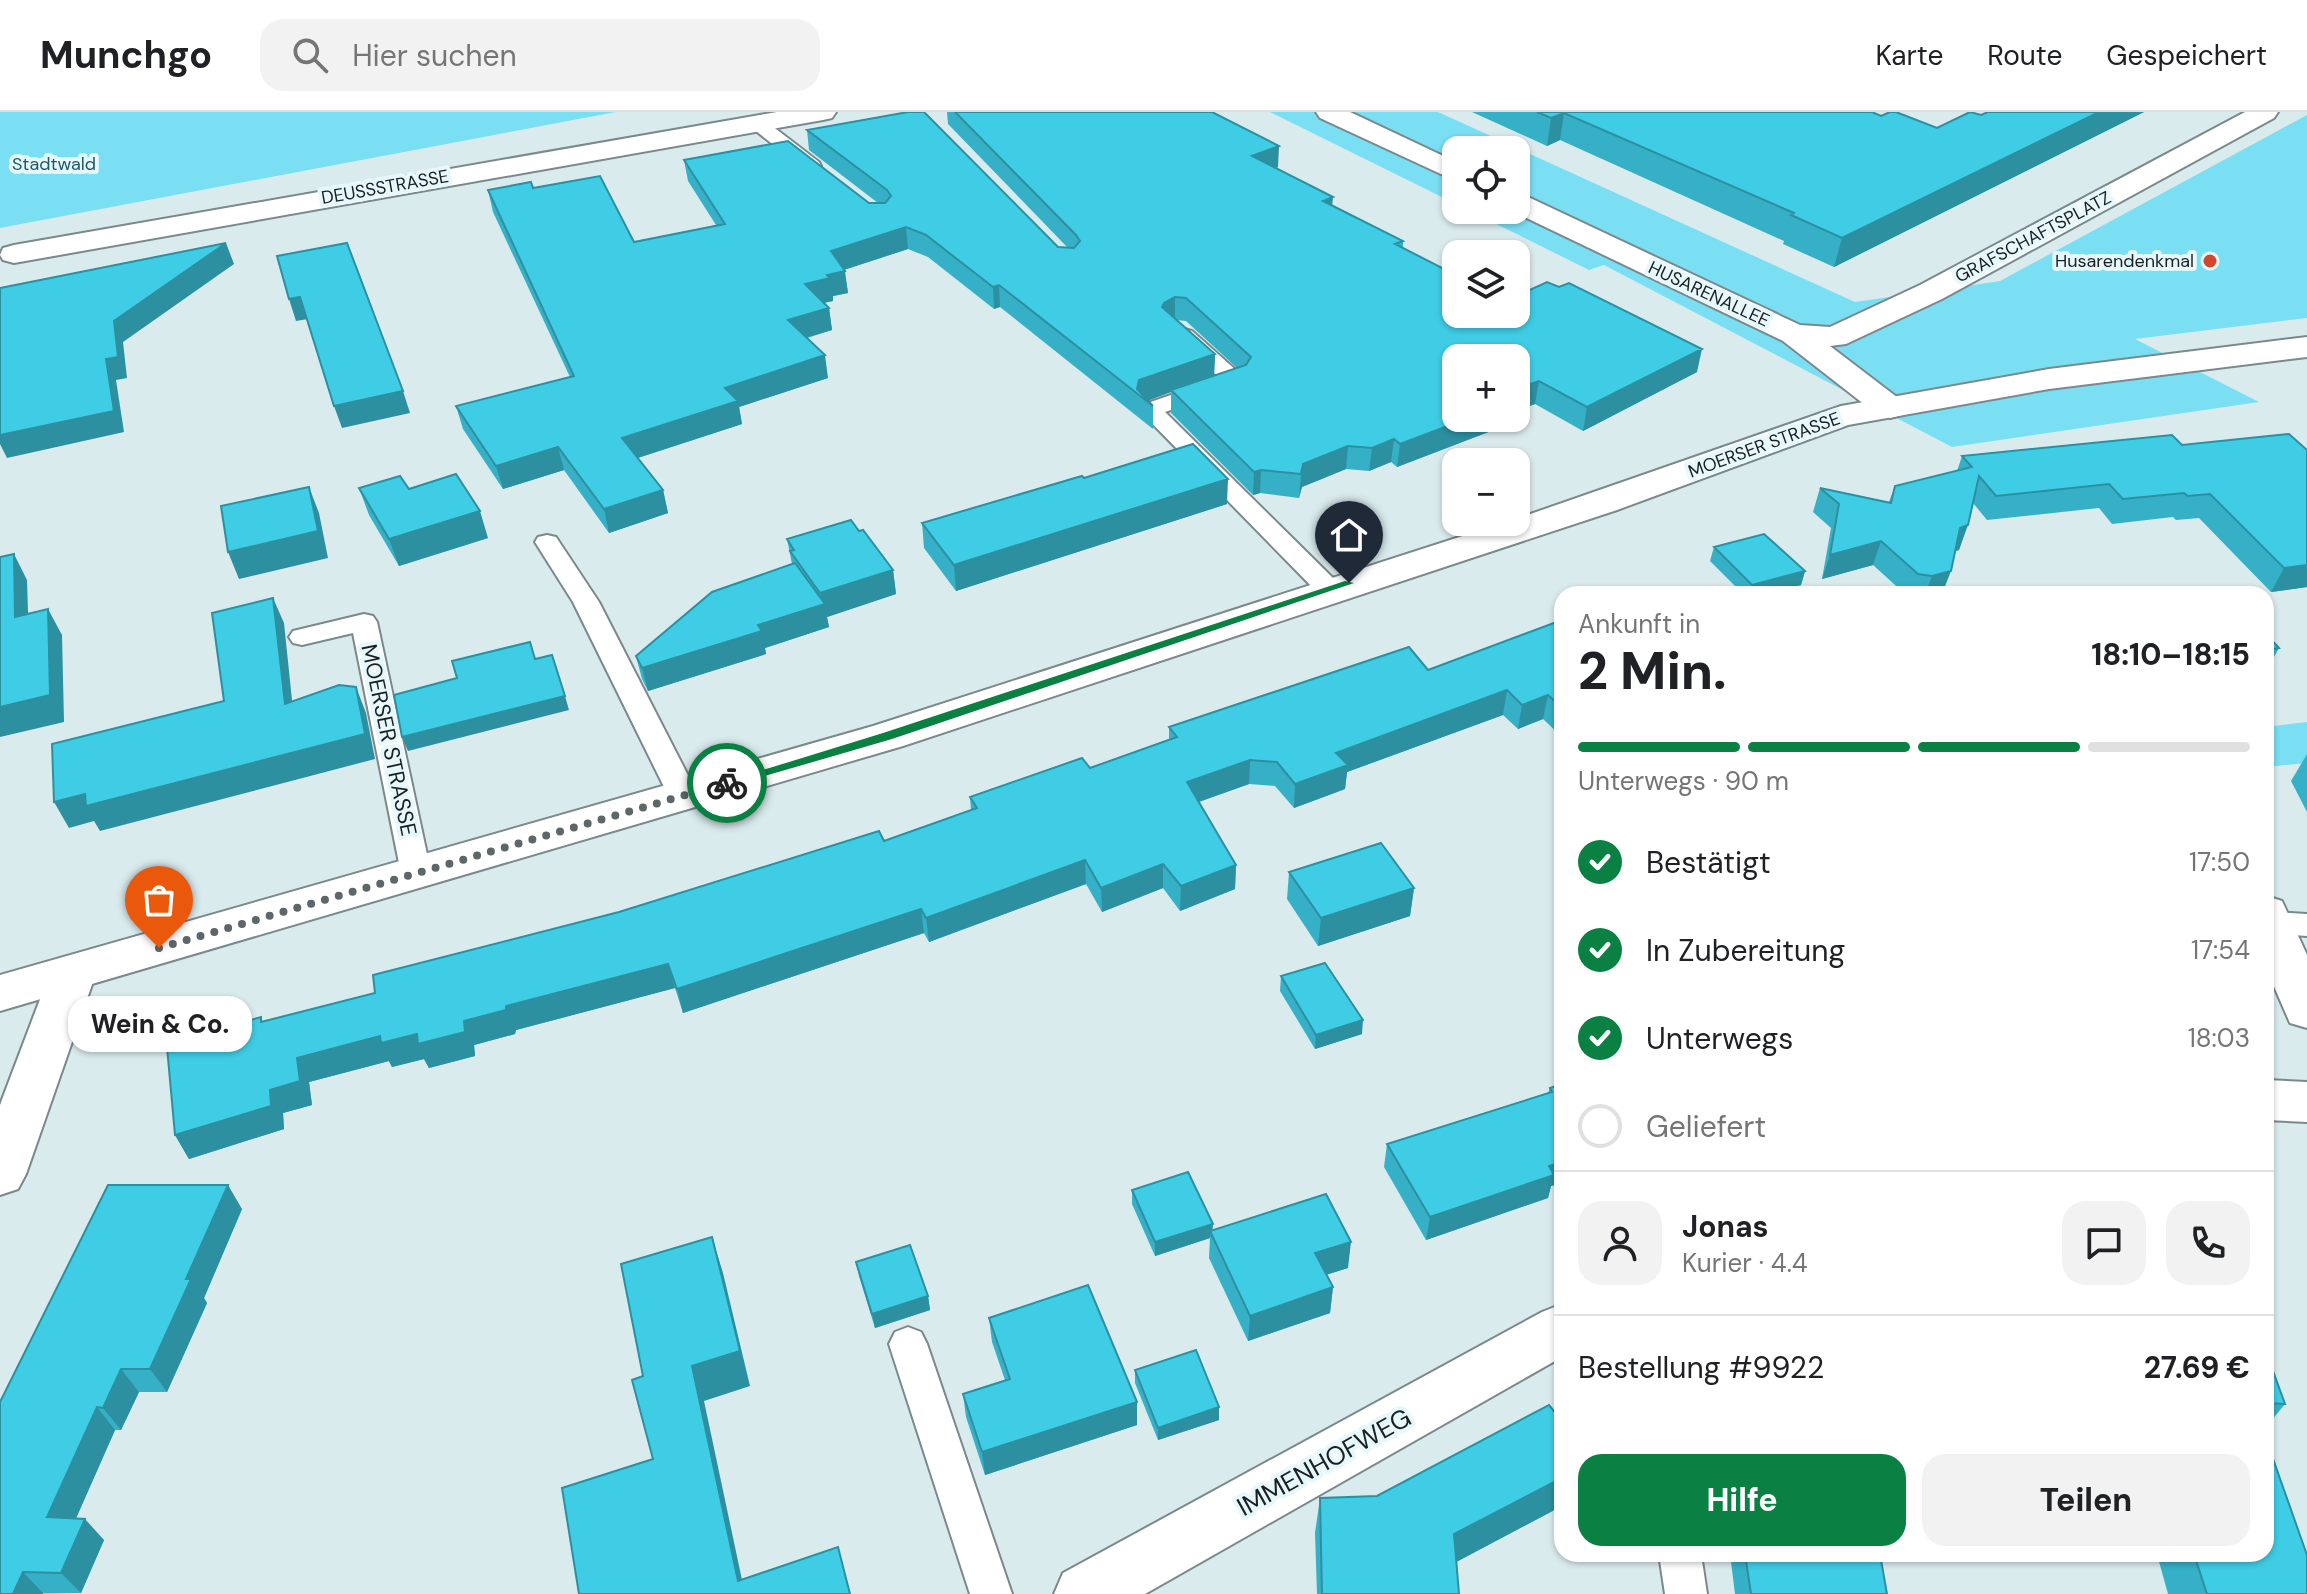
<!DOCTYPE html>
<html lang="de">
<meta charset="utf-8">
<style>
:root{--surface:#fff;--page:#f2f2f2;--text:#202124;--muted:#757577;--line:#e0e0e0;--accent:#0b8043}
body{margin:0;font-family:"DM Sans",sans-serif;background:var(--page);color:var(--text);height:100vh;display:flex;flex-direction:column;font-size:30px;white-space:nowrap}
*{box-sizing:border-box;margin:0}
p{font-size:26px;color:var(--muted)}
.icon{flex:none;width:44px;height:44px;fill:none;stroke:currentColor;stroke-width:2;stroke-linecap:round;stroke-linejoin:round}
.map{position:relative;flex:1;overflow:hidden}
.side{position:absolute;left:1554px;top:474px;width:720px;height:976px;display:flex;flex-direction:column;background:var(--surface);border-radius:24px;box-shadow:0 2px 6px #0004}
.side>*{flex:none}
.tools{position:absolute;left:1442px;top:24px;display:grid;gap:16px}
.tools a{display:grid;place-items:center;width:88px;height:88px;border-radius:16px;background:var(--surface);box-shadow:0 2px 6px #0004;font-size:40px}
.pin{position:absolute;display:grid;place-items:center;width:68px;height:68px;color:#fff;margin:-82px -34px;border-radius:50% 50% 50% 0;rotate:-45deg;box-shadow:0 0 8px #0007}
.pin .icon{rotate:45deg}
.courier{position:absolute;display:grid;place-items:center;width:80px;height:80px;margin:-40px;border:6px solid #0b8043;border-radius:50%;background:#fff;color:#222;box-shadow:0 2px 10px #0007}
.bubble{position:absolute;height:56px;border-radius:24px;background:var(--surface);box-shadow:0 2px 6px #0004;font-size:26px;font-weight:800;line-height:56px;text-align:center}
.overview em{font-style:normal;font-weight:800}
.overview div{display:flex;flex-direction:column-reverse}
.overview{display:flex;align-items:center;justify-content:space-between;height:136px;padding:0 24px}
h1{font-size:52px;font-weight:800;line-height:60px}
.bar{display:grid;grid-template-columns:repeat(4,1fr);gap:12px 8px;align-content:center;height:96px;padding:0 24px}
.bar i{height:10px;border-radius:6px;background:var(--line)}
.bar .current{background:var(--accent)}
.bar p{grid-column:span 4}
.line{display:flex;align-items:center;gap:20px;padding:0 24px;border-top:2px solid var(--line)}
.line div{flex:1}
.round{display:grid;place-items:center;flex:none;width:84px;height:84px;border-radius:24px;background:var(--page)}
ol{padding:0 24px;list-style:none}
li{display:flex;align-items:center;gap:24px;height:88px}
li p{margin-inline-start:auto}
li .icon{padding:8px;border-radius:50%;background:var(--accent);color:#fff;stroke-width:4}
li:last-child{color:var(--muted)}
li i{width:44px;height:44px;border:4px solid var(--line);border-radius:50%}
.primary-button{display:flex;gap:16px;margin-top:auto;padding:16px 24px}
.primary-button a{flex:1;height:92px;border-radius:24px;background:var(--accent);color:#fff;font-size:32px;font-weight:800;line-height:92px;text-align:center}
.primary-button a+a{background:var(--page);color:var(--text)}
header{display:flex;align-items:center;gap:48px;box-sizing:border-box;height:112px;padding:0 40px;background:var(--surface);border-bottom:2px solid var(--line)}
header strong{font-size:38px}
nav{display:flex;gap:44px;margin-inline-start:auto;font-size:28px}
.search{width:560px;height:72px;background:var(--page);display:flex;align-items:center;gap:20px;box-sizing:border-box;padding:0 28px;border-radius:24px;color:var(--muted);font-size:30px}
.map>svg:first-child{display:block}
</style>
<header>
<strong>Munchgo</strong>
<div class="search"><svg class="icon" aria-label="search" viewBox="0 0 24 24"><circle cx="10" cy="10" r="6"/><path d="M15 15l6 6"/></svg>Hier suchen</div>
<nav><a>Karte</a><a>Route</a><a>Gespeichert</a></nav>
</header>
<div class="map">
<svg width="2307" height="1482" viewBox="0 0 2307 1482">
<rect width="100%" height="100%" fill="#daebee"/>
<!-- green -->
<path fill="#7bdff4" d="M0,0H616L0,116Z
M1270,0H1438L1855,190L2000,169L2307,3V206L2135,227L2259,290L1952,335L1604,153L1589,158L1468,98H1516V38H1456V92Z
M2307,610V651L2266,655V615Z"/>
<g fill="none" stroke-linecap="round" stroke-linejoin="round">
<!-- lane casing -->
<g stroke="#7a898c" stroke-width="4">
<path id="lane" d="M757,6L763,7L819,50L821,54L819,58H805L751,15L748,11L751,7Z
M1184,217L1192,219L1247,268L1244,273L1165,300L1338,471L1342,477L1338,483H1320L1139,298L1142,293L1220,266L1176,229L1173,224Z
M547,423L556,425L599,490L698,683L693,690L683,693L673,690L668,683L573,490L535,430L538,425Z
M364,502L373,504L377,510L431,761L427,769L416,772L405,769L401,761L353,521L302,533L293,531L289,525L293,519Z
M2271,800L2307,802V824L2266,821V801Z
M908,1215L921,1220L927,1232L1012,1482H970L889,1232L895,1220Z
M1659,1442H1701L1707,1482H1665Z"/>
</g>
<!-- street casing -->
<g stroke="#7a898c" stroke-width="4">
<path id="street" d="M777,0H836L832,6L823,8L14,151L3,148L0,143L3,136L14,133Z
M1316,0H1350L1456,50V69L1320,6Z
M2245,0H2278L2274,6L1942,187L1846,232L1830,234L1902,289L1907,296L1902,303L1890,306L1878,303L1783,229L1510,98H1516V81L1526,84L1800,213L1830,215L1920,173Z
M2266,784L2282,789L2307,843V916L2290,911L2266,856Z
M73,843L90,849L96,861L26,1062L18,1077L0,1083V993L50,861L56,849Z
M2266,968L2307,970V1010L2266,1008Z
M1562,1192V1245L1145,1482H1054L1063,1461L1542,1200Z"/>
</g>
<!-- secondary casing -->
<g stroke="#7a898c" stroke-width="4">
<path id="secondary" d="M2307,225V245L2049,277L1848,313L1617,398L903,634L0,899V863L873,614L1506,410H1516V407L1841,294L2049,257Z"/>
</g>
<!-- lane -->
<use href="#lane" fill="#fff" fill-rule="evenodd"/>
<!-- street -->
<use href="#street" fill="#fff" fill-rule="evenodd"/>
<!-- secondary -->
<use href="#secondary" fill="#fff" fill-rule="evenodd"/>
</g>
<!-- wall -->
<path fill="#36b0c6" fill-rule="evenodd" d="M947,0H1212L1278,55L1276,56L1332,93L1403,129V136L1456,202L1697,260L1583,319L1535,292L1516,299V246L1493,307L1491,319L1397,355L1391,350L1369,359L1346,357L1302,375L1299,386L1260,381L1253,383L1171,301V280L1148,288L1153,294V317L1000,195L994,197L928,145L908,137L844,158L848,181L833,184V189L823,191L829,196L832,218L807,226L828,266L739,295L742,312L638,346L663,378L668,401L609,421L564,358L503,377L463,317L456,294L570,265L493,100L488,78L533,76L634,130L716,113L688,69L684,48L869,91H878L809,38L807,18L1058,135L1068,136L948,12ZM1176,208L1186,209L1237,256L1214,264L1215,242Z
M1472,0H1872L1881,4L1937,16L1981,3L1988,0H2144L1834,155L1783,132L1784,129L1560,28L1547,34Z
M2182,333L2307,338V475L2271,480L2199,406L2176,408L2173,405L2112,412L2099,396L1987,408L1973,391L1959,438L1955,439L1942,482H1905L1873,453L1822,467L1831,416L1813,400L1820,376L1889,390L1895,374L1957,359L1962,344Z
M1084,366L1227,392L956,479L924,436L922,411Z
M359,376L409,377L488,426L399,454L369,403Z
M859,419L893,458L896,482L827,505L829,515L765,536L766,542L648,579L642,567L636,544L792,452L787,427Z
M1714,435L1805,459L1801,473L1767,482H1743L1710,449Z
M1562,508V625L1543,607L1518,617L1503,603L1347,660L1345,677L1294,696L1275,674L1249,672L1199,690L1236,753L1235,777L1180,799L1163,776L1102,800L1086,772L929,830L924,821L683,901L675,876L516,918L515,922L474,933L475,944L429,956L424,947L392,955L389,949L309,970L312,993L283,1001L284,1017L189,1047L175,1023L182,927L261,905L263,910L375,881L619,800L884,729L971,698L970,685L1090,656L1169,628V615L1428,558Z
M2266,522L2279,536L2266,559Z
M2307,642V700L2291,669Z
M1289,760L1414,776L1410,804L1318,834L1287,787Z
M1281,864L1362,922L1315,937L1280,879Z
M1562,972V1071L1551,1074L1548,1086L1426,1128L1384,1055L1387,1032L1548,981L1550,976Z
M1132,1078L1213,1119L1348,1156L1326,1163L1333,1175L1330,1201L1248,1229L1209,1146L1210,1126L1155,1144L1132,1092Z
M242,1097L204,1186L207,1191L167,1280H139L121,1318H115L76,1406L104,1428L81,1481L0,1482V1290Z
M856,1150L928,1184L930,1198L875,1216L859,1164Z
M989,1206L1137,1313L985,1363L966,1305L963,1282L1005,1268L992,1230Z
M2266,1240L2285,1292L2266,1315Z
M1135,1258L1219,1295V1308L1158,1328L1135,1271Z
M1562,1309V1394L1456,1450L1459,1482H1317L1315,1421L1320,1386L1377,1384Z
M1730,1442H1880L1887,1482H1735Z
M2140,1442H2266L2307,1482H2168L2158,1446L2141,1444Z"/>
<!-- shaded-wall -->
<path fill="#2c90a1" d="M2099,0H2144L1834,155L1842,126Z
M1564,1L1560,28L1547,34L1551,6Z
M1279,34L1278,55L1251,65L1252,44Z
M1333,85L1331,106L1323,89Z
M906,115L908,137L834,161L831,139Z
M226,131L234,152L123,230L127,266L116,268L124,320L7,346L0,332V323L106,247L114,209Z
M845,159L848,181L833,184V189L808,194L805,172L827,163Z
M999,173L1000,195L994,197L993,175Z
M300,185L308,207L296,209L289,187Z
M1175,185V207L1162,195L1164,191Z
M829,196L832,218L791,230L788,208Z
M1702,237L1697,260L1583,319L1587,295Z
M1215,242L1214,265L1171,278V280L1147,289L1137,277L1139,268Z
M825,243L828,266L739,295L742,312L628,349L622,326L725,276Z
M1539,269L1535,292L1516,299V277Z
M403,279L410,301L342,316L334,294Z
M1469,306H1496L1493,307L1491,319L1397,355L1400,332Z
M1394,327L1391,350L1369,359L1372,336Z
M1348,334L1346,357L1302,375L1299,386L1301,362L1303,352Z
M558,335L564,358L503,377L496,354Z
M1261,358L1260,381L1253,383L1254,360Z
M1228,367L1227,392L956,479L954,453Z
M309,375L319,401L328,446L239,467L228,440Z
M663,378L668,401L609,421L604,397Z
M480,399L488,426L399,454L389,427Z
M1968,413L1959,438L1952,440L1960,416Z
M1881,429L1873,453L1822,467L1830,443Z
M14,442L27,468L29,531L15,505Z
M2307,453V475L2271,480L2284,456Z
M893,458L896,482L827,505L829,515L765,536L766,542L648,579L642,556L758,513L822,493L820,481Z
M1805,459L1801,473L1767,482H1750L1752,473Z
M1951,459L1942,482H1925L1932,464Z
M273,486L284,511L295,617L285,592Z
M48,497L62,523L64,610L0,625V595Z
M356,575L366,601L375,647L100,719L94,709L69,716L54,690Z
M1507,578L1503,603L1347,660L1345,677L1294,696L1295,672L1336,641Z
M1548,583L1543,607L1518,617L1522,593Z
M565,584L569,598L408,639L402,625Z
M1250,648L1249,672L1187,694V670Z
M1085,748L1086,772L929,830L926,806Z
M1163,752V776L1102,800L1101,776Z
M1236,753L1235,777L1180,799L1181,774Z
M1414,776L1410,804L1318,834L1321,806Z
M921,797L924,821L683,901L677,877Z
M668,852L675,876L516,918L515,922L474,933L475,944L429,956L424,947L392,955L389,949L309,970L312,993L283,1001L284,1017L189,1047L175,1023L270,978L297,946L380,924L464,909L506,894Z
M1363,908L1362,922L1315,937L1316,923Z
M1562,1050V1071L1551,1074L1548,1086L1426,1128L1430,1105L1549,1054Z
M228,1073L242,1097L204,1186L207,1191L167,1280L150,1257L186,1167Z
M1213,1112L1212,1125L1210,1119V1126L1155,1144V1130Z
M712,1125L723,1161L750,1274L704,1289L745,1482L738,1469L692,1254Z
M1351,1130L1348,1156L1312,1167L1315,1141Z
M1333,1175L1330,1201L1248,1229L1250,1204Z
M928,1184L930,1198L875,1216L872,1202Z
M121,1257L139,1280L121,1318L103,1296Z
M1137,1290V1313L985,1363L982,1340Z
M97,1295L115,1318L67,1427L47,1405Z
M1219,1295V1308L1158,1328V1316Z
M1562,1366V1394L1445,1456L1454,1422Z
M85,1407L104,1428L81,1481L61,1461Z
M23,1460L43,1481V1482H13Z"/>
<!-- building -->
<path fill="#3fcde6" stroke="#2c90a1" stroke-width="2" d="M908,0H924L1058,135L1074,136L1080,129L1076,123L955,0H1212L1279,34L1252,44L1333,85L1323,89L1403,129L1395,132L1456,163V202H1516V177L1523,181L1547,170L1559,175L1569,171L1702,237L1587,295L1539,269L1516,277V246H1456V306H1469L1400,332L1394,327L1372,336L1348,334L1303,352L1301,362L1261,358L1254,360L1171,278L1246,253L1251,245L1186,186L1175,185L1164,191L1162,195L1215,242L1139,268L1137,277L1153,294L999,173L993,175L926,123L906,115L831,139L845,159L827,163L830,166L805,172L829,196L788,208L825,243L725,276L738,289L622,326L663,378L604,397L558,335L496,354L456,294L574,264L488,78L531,70L533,76L600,64L634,130L725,112L684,48L788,29L869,91H885L891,84L887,78L807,18Z
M1537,0H1872L1881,4L1890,0H1896L1937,16L1970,0L1981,3L1988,0H2099L1842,126L1791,103L1794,101L1564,1L1551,6Z
M226,131L114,209L118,245L106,247L114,299L0,323V176Z
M347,131L403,279L334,294L300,185L289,187L277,144Z
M2289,322L2307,338V453L2284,456L2210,382L2188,384L2184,381L2123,387L2109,372L1996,384L1979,364L1968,413L1960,416L1951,459L1932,464L1918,462L1881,429L1830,443L1839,392L1820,376L1891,391L1895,374L1972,355L1962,344L2172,323L2182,333Z
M1193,332L1228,367L954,453L922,411L1082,364L1084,366Z
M456,362L480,399L389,427L359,376L400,364L409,377Z
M309,375L318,419L228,440L221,394Z
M851,408L859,419L863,418L893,458L820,481L790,439L794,438L787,427Z
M1764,422L1805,459L1752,473L1714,435Z
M14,442L15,505L48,497L50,583L0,595V445Z
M795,451L825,492L758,513L762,519L642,556L636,544L712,480Z
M273,486L285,592L339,573L356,575L365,622L86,694L85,682L54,690L52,632L224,589L212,501Z
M1562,508V596L1548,583L1522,593L1507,578L1336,641L1348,653L1295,672L1277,650L1250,648L1187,670L1236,753L1181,774L1163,752L1101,776L1085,748L926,806L921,797L677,877L668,852L506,894V898L464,909L465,920L418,932L417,922L381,931L380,924L297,946L300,969L270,978L271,994L175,1023L167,935L182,927L186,916L221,906L223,916L261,905V910L375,881L373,863L619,800L879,719L884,729L977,696L970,685L1082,646L1090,656L1177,625L1169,615L1409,535L1428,558Z
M2266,522L2279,536L2266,538Z
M530,530L535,547L552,543L565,584L402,625L394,583L457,566L452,549Z
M1381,731L1414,776L1321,806L1289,760Z
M1325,851L1363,908L1316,923L1281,864Z
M1562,972V1050L1549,1054L1554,1063L1430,1105L1387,1032L1552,980L1550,976Z
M1188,1060L1213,1112L1155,1130L1132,1078Z
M108,1073H228L186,1167H191L150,1257H121L103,1296L97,1295L47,1405L85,1407L61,1461L23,1460L13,1482H0V1290Z
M1326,1082L1351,1130L1315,1141L1333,1175L1250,1204L1210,1119Z
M712,1125L740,1239L692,1254L738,1469L838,1435L850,1482H579L562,1376L653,1347L632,1268L643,1264L621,1152Z
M910,1133L928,1184L872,1202L856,1150Z
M1088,1173L1137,1290L982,1340L963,1282L1010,1267L989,1206Z
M1196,1238L1219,1295L1158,1316L1135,1258Z
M2266,1240L2285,1292L2266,1291Z
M1549,1293L1562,1309V1366L1454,1422L1459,1482H1322L1320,1386L1377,1384Z
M2266,1327L2307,1443V1482H2207L2194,1442H2266Z
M1745,1442H1880L1887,1482H1751Z"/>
<!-- route -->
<path fill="#0b8043" d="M1345,469L1354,471L892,627L727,675L721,671L883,621Z"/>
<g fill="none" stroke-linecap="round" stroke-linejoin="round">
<!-- done -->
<path stroke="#5d6769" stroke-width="8" stroke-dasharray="0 14.4" d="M159,836L727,671"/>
</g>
<!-- markers -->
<circle fill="#d2462d" stroke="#e7f8fc" stroke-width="3" cx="2210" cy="149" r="8"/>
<g text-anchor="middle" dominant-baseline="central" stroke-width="8" stroke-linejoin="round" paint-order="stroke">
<!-- far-park labels -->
<g font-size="18" fill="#205964" stroke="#e7f8fc">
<text x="54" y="52">Stadtwald</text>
</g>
<!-- far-street labels -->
<g font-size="18" fill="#1a2021" stroke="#e7f8fc">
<text transform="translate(385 75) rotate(-10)">DEUSSSTRASSE</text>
<text transform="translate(2033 125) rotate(-28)">GRAFSCHAFTSPLATZ</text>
<text transform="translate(1709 182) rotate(25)">HUSARENALLEE</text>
<text transform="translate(1764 333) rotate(-20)">MOERSER STRASSE</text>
</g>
<!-- far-poi labels -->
<g font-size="18" fill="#1a2021" stroke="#e7f8fc" text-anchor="end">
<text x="2194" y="149">Husarendenkmal</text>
</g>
<!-- street labels -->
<g font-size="22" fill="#1a2021" stroke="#e7f8fc">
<text transform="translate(389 628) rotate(78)">MOERSER STRASSE</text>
</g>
<!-- near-street labels -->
<g font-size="26" fill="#1a2021" stroke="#e7f8fc">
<text transform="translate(1324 1350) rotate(-29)">IMMENHOFWEG</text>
</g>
</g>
</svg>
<div class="tools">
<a><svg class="icon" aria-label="locate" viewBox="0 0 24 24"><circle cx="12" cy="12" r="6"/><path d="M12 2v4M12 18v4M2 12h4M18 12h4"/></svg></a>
<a><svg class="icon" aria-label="layers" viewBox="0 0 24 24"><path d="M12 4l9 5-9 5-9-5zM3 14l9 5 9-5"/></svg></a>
<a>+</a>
<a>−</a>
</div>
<div class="pin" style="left:159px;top:836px;background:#ea580c"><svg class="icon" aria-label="bag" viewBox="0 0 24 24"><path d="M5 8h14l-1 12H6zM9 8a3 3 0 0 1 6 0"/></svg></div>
<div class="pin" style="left:1349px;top:471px;background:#1f2937"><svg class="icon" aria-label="home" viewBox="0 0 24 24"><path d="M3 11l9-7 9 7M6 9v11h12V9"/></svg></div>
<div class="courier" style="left:727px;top:671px"><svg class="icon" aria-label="bike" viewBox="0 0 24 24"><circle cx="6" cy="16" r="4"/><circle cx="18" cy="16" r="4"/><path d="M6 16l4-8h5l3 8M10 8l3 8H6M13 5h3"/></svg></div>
<div class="bubble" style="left:68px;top:884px;width:184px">Wein &amp; Co.</div>
<section class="side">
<div class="overview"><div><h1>2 Min.</h1><p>Ankunft in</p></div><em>18:10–18:15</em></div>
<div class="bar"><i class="current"></i><i class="current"></i><i class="current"></i><i></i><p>Unterwegs · 90 m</p></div>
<ol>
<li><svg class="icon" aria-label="check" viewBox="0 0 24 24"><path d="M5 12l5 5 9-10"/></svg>Bestätigt<p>17:50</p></li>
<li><svg class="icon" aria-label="check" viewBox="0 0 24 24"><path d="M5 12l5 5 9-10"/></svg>In Zubereitung<p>17:54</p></li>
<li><svg class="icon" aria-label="check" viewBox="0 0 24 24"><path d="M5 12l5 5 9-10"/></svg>Unterwegs<p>18:03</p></li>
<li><i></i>Geliefert</li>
</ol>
<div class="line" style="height:144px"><a class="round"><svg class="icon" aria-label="person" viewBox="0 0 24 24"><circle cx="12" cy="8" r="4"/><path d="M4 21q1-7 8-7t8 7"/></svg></a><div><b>Jonas</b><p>Kurier · 4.4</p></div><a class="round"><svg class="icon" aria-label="chat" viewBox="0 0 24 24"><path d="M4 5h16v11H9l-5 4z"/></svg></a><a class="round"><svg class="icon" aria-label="phone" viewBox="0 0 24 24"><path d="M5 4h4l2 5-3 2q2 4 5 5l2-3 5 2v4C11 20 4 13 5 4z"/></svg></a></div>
<div class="line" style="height:104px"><div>Bestellung #9922</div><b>27.69 €</b></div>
<div class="primary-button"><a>Hilfe</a><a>Teilen</a></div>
</section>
</div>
